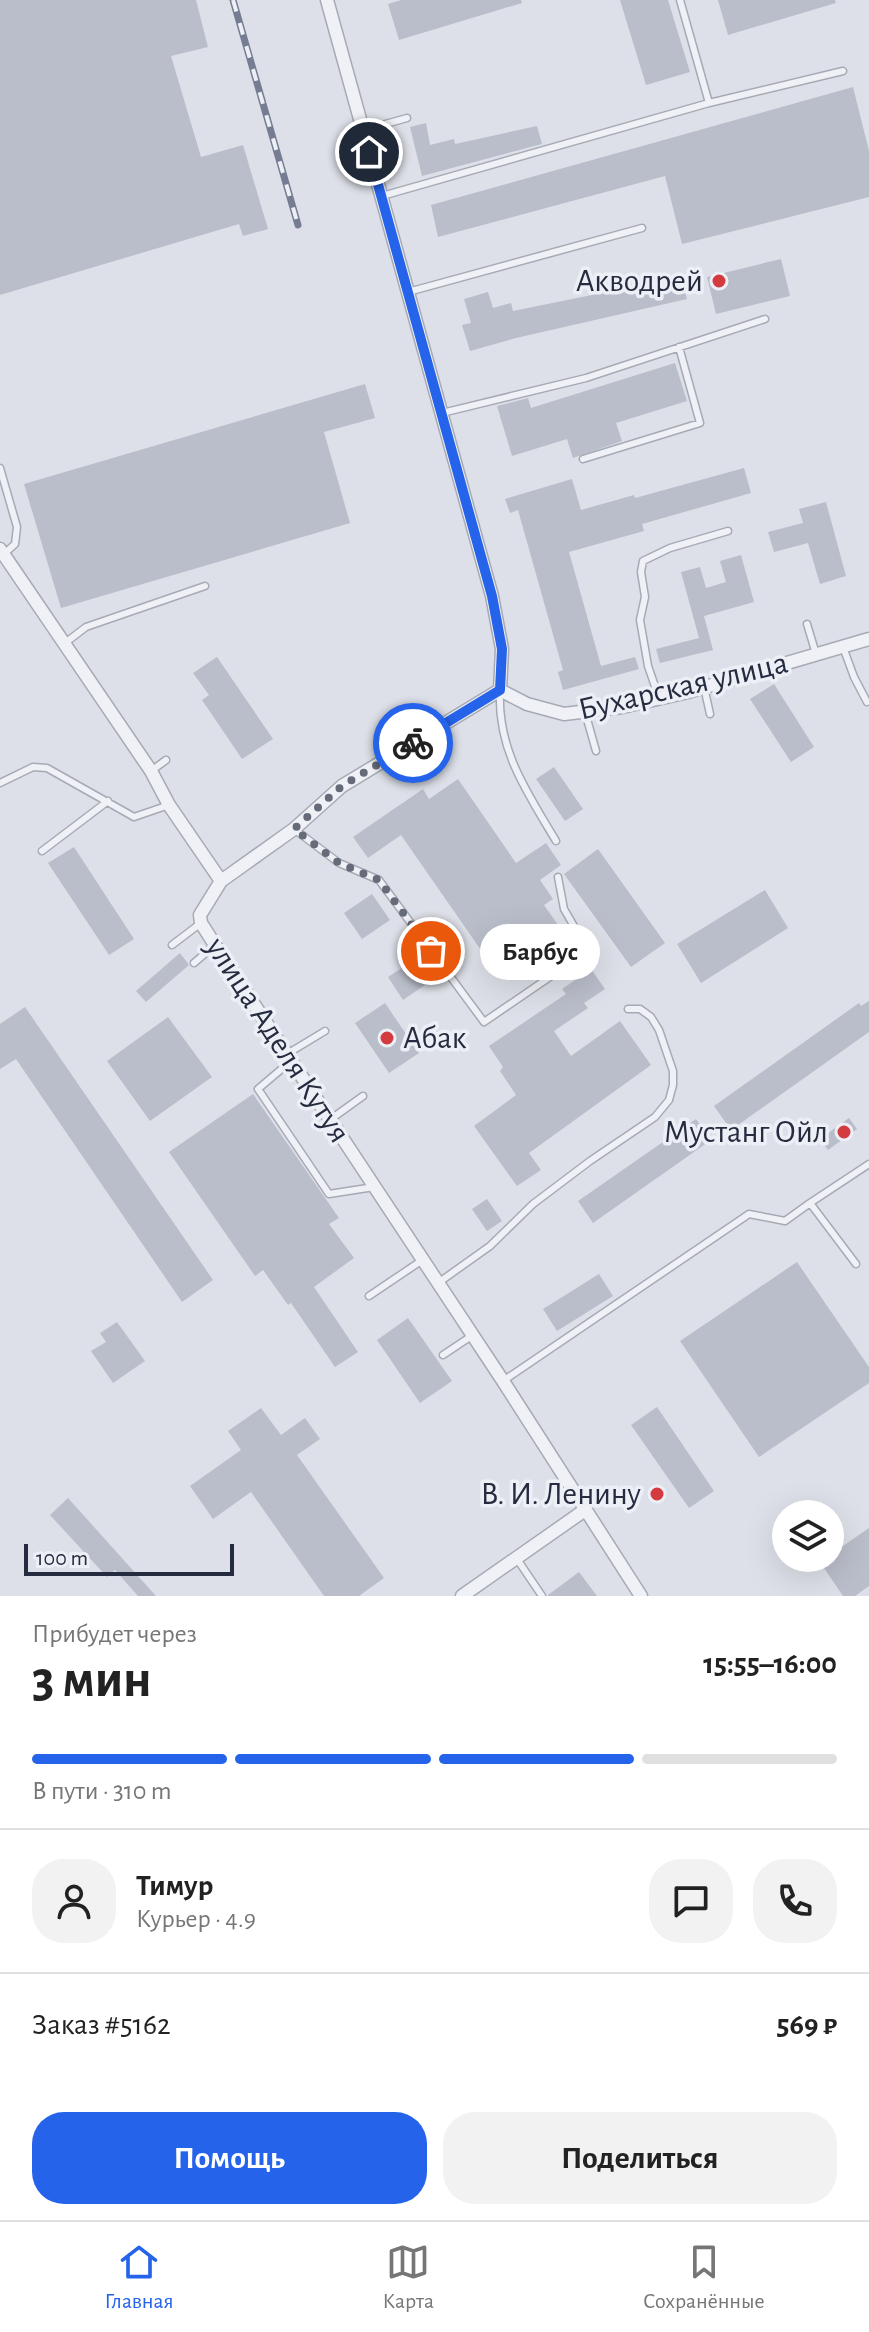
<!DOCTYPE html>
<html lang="ru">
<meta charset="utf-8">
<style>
:root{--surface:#fff;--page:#f2f2f2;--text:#222;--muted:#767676;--line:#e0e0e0;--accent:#2563eb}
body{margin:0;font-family:"Alegreya Sans",sans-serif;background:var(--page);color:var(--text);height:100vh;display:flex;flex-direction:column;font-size:30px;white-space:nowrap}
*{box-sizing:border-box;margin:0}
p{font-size:26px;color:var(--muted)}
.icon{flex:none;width:44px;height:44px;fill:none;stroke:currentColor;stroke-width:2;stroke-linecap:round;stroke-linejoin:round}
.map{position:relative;height:1596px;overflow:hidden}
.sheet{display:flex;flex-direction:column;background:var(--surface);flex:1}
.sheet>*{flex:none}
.tools{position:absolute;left:772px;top:1500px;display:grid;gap:16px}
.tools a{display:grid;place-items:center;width:72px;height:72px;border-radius:50%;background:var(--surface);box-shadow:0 8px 32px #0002;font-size:40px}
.scale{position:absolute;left:24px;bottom:20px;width:210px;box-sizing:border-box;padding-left:8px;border:4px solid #262c3f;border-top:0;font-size:22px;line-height:28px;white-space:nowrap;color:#262c3f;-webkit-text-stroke:6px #eceff5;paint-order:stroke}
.pin{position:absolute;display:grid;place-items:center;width:68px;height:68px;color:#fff;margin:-34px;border:4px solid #fff;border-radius:50%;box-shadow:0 2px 8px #0007}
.courier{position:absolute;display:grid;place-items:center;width:80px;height:80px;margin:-40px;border:6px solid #2563eb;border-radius:50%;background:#fff;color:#222;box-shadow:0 2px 10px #0007}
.bubble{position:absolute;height:56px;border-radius:28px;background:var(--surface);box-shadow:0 8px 32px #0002;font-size:26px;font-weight:600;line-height:56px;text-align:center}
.summary em{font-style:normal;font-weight:600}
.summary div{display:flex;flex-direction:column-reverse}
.summary{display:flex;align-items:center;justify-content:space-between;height:136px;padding:0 32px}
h1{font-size:52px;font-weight:600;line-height:60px}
.bar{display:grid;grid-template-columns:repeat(4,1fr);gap:12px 8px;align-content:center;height:96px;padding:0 32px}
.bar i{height:10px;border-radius:6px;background:var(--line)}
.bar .on{background:var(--accent)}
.bar p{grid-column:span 4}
.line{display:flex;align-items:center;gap:20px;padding:0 32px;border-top:2px solid var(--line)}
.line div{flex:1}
.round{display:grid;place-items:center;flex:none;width:84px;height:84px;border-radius:32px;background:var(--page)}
.cta{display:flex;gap:16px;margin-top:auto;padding:16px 32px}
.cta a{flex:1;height:92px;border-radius:32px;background:var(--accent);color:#fff;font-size:32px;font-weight:600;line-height:92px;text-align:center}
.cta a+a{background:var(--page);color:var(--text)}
.dock{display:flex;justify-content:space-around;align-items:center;height:112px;border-top:2px solid var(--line);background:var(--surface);font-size:22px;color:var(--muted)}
.dock a{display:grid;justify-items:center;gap:4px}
.dock .on{color:var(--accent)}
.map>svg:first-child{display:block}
</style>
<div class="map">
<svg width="869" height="1596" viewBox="0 0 869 1596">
<rect width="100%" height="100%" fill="#dde0e8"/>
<!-- building -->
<path fill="#babeca" d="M0,0H196L208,47L171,56L201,157L243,145L268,229L243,236L239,224L0,295Z
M401,0H521L522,3L399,40L388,4Z
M620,0H668L690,72L646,85Z
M718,0H835L836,3L728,35Z
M853,87L869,151V197L682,244L665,176L438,237L431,205Z
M426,123L430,145L454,139L455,144L537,126L542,144L422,176L410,127Z
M781,259L790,296L716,314L707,277Z
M682,282L687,299L516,338L470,351L462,325L471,323L464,299L488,292L493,308L511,303L513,311L651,283L653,290Z
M675,363L687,401L616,423L622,441L573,458L567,439L512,456L497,406L528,398L531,408Z
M365,384L375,418L324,432L350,523L61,608L24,484Z
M744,468L751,493L642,524L644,531L569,552L601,666L635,657L639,669L563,690L558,672L563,670L518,510L510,513L505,499L572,479L581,510L634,495L635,498Z
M826,502L846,576L820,584L808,543L774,552L768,532L803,523L799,509Z
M741,555L754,602L704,616L713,650L660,663L656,649L699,638L681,572L700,567L706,588L726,582L720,561Z
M217,657L273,739L242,759L202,700L209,695L193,673Z
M774,684L814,747L791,762L750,699Z
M554,767L583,809L565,821L536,779Z
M458,779L516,863L546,843L561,865L540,880L553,899L544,905L565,935L501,979L401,835L368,858L353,837L423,789L429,799Z
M74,847L134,939L109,955L48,863Z
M598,849L665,943L631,967L564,874Z
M765,890L788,928L701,983L677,944Z
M372,894L390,920L362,939L344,913Z
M180,953L189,965L146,1002L136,991Z
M425,953L441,974L403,1000L388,977Z
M591,969L605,989L584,1003L588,1008L554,1031L571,1056L620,1021L651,1065L529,1153L541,1170L517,1186L474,1126L516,1095L500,1071L503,1067L489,1046L566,994L562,989Z
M869,1001V1032L731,1130L714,1106L859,1003L861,1006Z
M385,1003L419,1053L389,1073L355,1023Z
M25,1007L213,1280L182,1302L16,1059L0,1069V1024Z
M168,1017L212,1077L150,1121L107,1061Z
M253,1094L339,1218L329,1224L354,1258L314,1287L358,1352L335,1367L291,1303L288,1305L263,1270L255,1276L169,1152Z
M849,1118L857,1129L828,1150L820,1139Z
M696,1119L711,1140L593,1223L578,1201Z
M487,1199L502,1221L487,1231L472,1209Z
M797,1262L869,1367V1383L759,1457L680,1341Z
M599,1274L613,1296L557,1331L543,1309Z
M408,1318L452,1381L420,1403L377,1340Z
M117,1322L145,1361L113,1383L91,1351L106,1342L100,1333Z
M657,1407L714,1491L689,1508L631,1425Z
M261,1408L281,1435L305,1418L320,1439L297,1455L384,1578L359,1596H324L251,1492L213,1519L190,1486L241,1450L228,1431Z
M68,1498L156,1596H138L115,1570L107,1577L50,1515Z
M869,1528V1586L855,1596H843L820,1562L830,1558V1555Z
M579,1572L597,1596H548V1595Z"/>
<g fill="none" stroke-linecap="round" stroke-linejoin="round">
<!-- service casing -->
<g stroke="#a6aab5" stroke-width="9">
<path id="service" d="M680,0L709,103
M364,130L407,118
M382,196L709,103L843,71
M408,292L642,228
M442,413L586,378L765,319
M583,459L700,423L679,347
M0,468L17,527L15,544L4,554
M807,624L816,654
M65,643L86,627L205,586
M843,647L854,677L867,702
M704,687L710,714
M500,690C497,750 527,792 556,841
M659,698L648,666L640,620L645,597L641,572L643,561L670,548L728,531
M585,712L596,751
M151,771L166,760
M0,783L33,767L47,768L134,817L169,805
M294,829L339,863L379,880L484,1022L582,955L575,928L564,909L558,877
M42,851L108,801
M172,945L201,923
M194,963L215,945
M287,1054L325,1031
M291,1061L258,1089L329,1194L374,1187
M331,1119L363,1096
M810,1203L869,1164
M438,1283L490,1246L533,1204L590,1161L655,1117L669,1100L673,1085V1071L659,1030L651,1017L640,1009H628
M369,1296L421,1261
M443,1355L473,1335
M503,1381L749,1214L785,1221L810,1203L856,1264
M517,1559L542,1596"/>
</g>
<!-- minor casing -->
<g stroke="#a6aab5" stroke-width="15">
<path id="minor" d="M327,0L492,596L502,649L500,690
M0,549L151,771L169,805L221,881
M500,690L342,786L294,829L221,881L200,915L201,923L222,956L503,1381L641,1596
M500,690L527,704L564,714L622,707L688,692L869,639
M462,1596L585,1510"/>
</g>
<!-- service -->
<use href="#service" stroke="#f0f1f6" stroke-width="6"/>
<!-- minor -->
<use href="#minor" stroke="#f0f1f6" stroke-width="12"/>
<!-- rail casing -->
<g stroke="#767d92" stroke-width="7">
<path id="rail" d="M233,0L298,225"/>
</g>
<!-- rail -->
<use href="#rail" stroke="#eceff5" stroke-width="4" stroke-dasharray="12" stroke-linecap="butt"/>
</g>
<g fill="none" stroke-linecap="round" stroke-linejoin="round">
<!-- done -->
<path stroke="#666b7a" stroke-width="8" stroke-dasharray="0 14.4" d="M413,743L342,786L294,829L339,863L379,880L431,951"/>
<!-- route -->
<path stroke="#2563eb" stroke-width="10" d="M369,152L492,596L502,649L500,690L413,743"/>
</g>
<!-- markers -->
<g fill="#d43b3f" stroke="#eceff5" stroke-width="3">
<circle cx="719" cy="281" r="8"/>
<circle cx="387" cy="1038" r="8"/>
<circle cx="844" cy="1132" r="8"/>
<circle cx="657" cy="1494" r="8"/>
</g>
<g text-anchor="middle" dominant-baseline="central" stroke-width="7" stroke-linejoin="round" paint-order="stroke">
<!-- poi labels -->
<g font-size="32" fill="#262c3f" stroke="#eceff5" text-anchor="end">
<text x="703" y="281">Акводрей</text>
<text x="403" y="1038" text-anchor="start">Абак</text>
<text x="828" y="1132">Мустанг Ойл</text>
<text x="641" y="1494">В. И. Ленину</text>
</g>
<!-- street labels -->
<g font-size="32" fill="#262c3f" stroke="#eceff5">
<text transform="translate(683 686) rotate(-13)">Бухарская улица</text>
<text transform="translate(278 1040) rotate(57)">улица Аделя Кутуя</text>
</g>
</g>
</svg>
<div class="tools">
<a><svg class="icon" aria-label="layers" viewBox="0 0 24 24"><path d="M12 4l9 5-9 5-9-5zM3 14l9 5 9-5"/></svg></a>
</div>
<div class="scale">100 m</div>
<div class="pin" style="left:431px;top:951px;background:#ea580c"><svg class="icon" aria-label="bag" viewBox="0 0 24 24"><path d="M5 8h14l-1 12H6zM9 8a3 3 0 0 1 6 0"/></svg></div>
<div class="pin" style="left:369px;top:152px;background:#1f2937"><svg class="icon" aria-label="home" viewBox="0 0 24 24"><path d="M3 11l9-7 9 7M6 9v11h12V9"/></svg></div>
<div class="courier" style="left:413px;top:743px"><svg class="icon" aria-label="bike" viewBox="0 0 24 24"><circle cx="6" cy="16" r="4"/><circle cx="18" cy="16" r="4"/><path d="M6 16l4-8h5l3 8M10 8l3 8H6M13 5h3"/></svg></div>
<div class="bubble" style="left:480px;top:924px;width:120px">Барбус</div>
</div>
<section class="sheet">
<div class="summary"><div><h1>3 мин</h1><p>Прибудет через</p></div><em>15:55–16:00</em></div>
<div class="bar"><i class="on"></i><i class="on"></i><i class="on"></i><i></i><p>В пути · 310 m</p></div>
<div class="line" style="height:144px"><a class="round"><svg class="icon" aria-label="person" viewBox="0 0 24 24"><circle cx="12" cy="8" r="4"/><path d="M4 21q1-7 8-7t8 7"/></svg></a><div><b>Тимур</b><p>Курьер · 4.9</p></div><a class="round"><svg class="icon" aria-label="chat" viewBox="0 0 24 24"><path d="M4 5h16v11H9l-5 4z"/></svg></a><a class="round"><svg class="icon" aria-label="phone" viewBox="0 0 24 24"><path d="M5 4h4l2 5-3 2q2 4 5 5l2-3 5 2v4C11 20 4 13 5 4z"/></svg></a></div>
<div class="line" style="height:104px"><div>Заказ #5162</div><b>569 ₽</b></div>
<div class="cta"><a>Помощь</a><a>Поделиться</a></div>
</section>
<nav class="dock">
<a class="on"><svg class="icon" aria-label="home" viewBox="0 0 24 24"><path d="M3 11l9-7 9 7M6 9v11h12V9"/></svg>Главная</a>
<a><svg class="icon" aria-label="map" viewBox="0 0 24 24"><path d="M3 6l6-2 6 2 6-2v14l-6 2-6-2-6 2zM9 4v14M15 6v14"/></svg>Карта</a>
<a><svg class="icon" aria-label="saved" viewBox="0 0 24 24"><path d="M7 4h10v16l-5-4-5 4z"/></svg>Сохранённые</a>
</nav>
